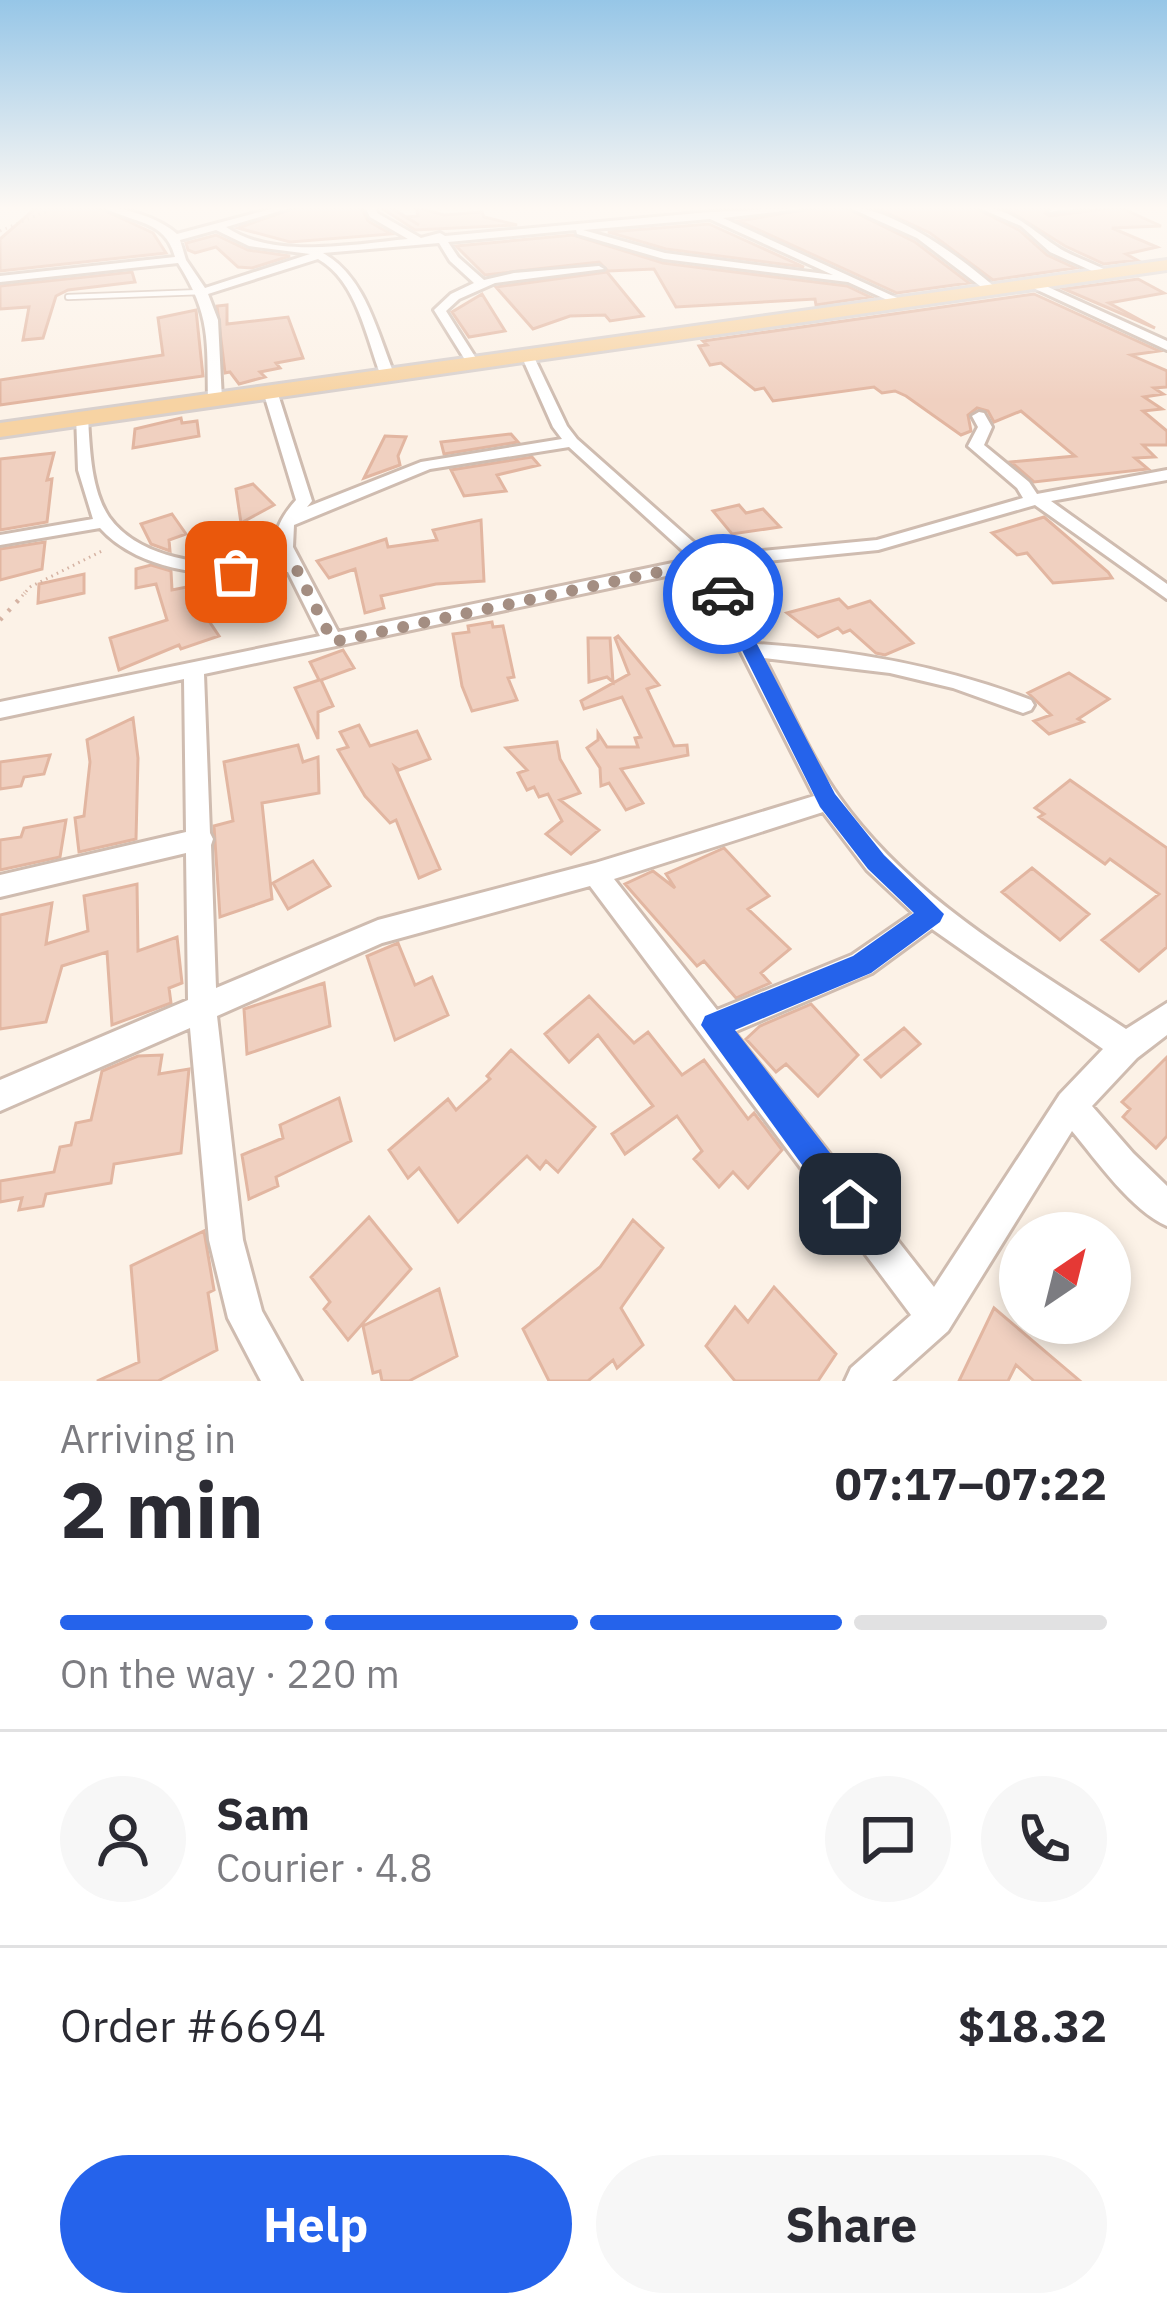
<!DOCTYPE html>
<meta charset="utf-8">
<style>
:root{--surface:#fff;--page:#f7f7f7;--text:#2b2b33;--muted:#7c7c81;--line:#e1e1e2;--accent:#2563eb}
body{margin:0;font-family:"IBM Plex Sans",sans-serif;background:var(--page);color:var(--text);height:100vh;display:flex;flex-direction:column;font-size:45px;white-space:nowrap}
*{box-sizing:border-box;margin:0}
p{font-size:39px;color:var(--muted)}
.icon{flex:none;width:66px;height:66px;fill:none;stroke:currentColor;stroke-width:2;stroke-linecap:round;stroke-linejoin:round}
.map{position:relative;height:1381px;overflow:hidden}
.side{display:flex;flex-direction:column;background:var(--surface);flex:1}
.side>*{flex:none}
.needle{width:78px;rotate:35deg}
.fabs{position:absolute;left:999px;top:1212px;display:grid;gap:24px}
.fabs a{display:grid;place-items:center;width:132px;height:132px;border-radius:50%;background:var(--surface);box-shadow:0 6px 18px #0003;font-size:60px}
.pin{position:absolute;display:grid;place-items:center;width:102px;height:102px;color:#fff;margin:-51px;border-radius:24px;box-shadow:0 6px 18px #0006}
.courier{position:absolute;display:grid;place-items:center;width:120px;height:120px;margin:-60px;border:9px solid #2563eb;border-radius:50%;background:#fff;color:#222;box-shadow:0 3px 15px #0007}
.summary em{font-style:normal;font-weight:800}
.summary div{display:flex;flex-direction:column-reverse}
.summary{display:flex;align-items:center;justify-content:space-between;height:204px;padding:0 60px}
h1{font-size:78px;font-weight:800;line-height:90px}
.bar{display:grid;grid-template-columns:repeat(4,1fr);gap:18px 12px;align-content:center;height:144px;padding:0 60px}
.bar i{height:15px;border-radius:9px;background:var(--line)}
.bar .on{background:var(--accent)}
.bar p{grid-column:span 4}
.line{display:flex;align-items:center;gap:30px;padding:0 60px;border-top:3px solid var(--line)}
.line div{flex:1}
.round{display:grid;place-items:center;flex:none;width:126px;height:126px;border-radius:63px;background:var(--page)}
.button{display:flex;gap:24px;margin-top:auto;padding:24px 60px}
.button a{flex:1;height:138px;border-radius:72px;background:var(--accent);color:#fff;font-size:48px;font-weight:800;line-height:138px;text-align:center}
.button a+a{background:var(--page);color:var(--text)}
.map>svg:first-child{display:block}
</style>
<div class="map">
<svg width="1167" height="1381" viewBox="0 0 1167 1381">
<rect width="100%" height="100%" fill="#fcf2e7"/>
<!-- building -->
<path fill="#f0d0c0" stroke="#e2b6a1" stroke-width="3" d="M37,207H97L153,233L166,253L0,271V239Z
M297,207H361L368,221L391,234L290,242L238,228Z
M380,207H390L419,225L406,217L418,216L416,207L444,215L482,212L484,217L517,225L415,230Z
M820,207H844L915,242L969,283L897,293L739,221Z
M874,207H973L1019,230L1047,255L1075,268L993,280L930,233Z
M1003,207H1047L1045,213L1050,216L1119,207L1161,226L1112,228L1157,247L1126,254L1137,260L1104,264L1065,246Z
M709,224L804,267L666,249L608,232Z
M216,235L248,250L290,256L252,268L238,267L216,247L195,253L188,250L186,243Z
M573,235L663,263L847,286L870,297L816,305L815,299L676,307L654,269L608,271L599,262L485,275L456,246Z
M132,272L135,282L68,290L56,296L43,338L23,340L29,307L0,309V286Z
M607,272L643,316L610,321L605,315L570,316L533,329L496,287Z
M1138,279L1164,293L1109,303L1155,328L1064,289Z
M482,294L505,331L469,337L452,312Z
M1034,294L1159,351L1131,355L1167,371V387L1154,388L1163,394L1144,397L1162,409L1143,411L1167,431V445H1143L1155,457L1135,458L1148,469L1034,482L1011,462L1075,456L1021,411L994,422L988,411L977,408L968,415L971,431L961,435L906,396L895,391L882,393L874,387L773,401L764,388L755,390L721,363L710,365L699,346L707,345L703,341Z
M227,305V324L288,317L303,358L276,363L280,368L260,372L265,377L239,384L230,372L225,373L217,306Z
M196,310L203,376L0,405V380L163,355L158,318Z
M181,418L182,423L197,421L199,436L133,448L135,429Z
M511,434L518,442L444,454L441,442Z
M385,436L406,437L398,456L400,465L364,478Z
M54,453L47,480L52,479L47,522L0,530V459Z
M532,457L539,465L497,475L506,491L464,496L451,470Z
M253,484L274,505L241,523L236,489Z
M739,505L746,513L763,509L780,527L732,534L713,511Z
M172,514L186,534L169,540L170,551L151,544L141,524Z
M1044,517L1108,572L1112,578L1053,583L1027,553L1017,555L992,533Z
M481,520L484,581L436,584L381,596L384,608L365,613L355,569L329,578L317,561L386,539L388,547L437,540L433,530Z
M45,542L42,569L0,580V549Z
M151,565L171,571L172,590L197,585L207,618L219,636L181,649L179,645L119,670L110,638L167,620L156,584L136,588V569Z
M84,574V593L38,603L39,584Z
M839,599L848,608L870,601L913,643L885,655L876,653L850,630L843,633L838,628L818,637L787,613Z
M492,622L493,627L503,626L514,677L508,678L517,700L472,711L462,686L453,634L469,632L468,626Z
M618,636L659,685L647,689L674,746L687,745L688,755L621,769L643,803L626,810L609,783L601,786L600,768L587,748L598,740V733L607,747H638L635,738L641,737L622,697L584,709L581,701L629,674L615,638Z
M588,638H610L613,682L607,677L589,682Z
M343,650L354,668L321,680L333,706L318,712V739L295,688L319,680L310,662Z
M1069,673L1109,699L1078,719L1083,722L1049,734L1034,721L1051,715L1028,693Z
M133,718L138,758L136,839L79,852L75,818L84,816L90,762L87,740Z
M359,725L370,746L417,731L430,759L399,770L395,767L440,869L419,878L396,820L390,823L365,796L338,750L348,747L340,732Z
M557,742L560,759L580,793L560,800L599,830L571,854L546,834L562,821L548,794L539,797L534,787L527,790L518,773L527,770L506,748Z
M298,745L303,762L318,757L319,793L262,803L272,899L220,917L214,826L233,821L224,762Z
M50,755L44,774L24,777L21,786L0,789V762Z
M1070,780L1167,848V947L1139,971L1102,940L1159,894L1110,859L1105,864L1039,817L1044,814L1035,808Z
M66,820L60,857L0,870V840L21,837L24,828Z
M724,848L769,896L748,909L790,949L761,973L770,983L736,998L704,961L697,966L625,884L653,871L675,888L666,874Z
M313,861L330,886L288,909L273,883Z
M1032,868L1089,914L1060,940L1002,892Z
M137,884L138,951L177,937L182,983L169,988L171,1003L112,1025L107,952L62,966L46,1022L0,1029V915L52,903L46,944L88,931L84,896Z
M398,943L415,985L432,977L448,1015L395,1040L367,956Z
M324,983L330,1026L247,1054L244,1009Z
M589,996L634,1043L648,1032L682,1075L704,1060L748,1119L754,1113L782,1150L748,1188L733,1172L719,1187L694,1159L702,1151L677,1116L625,1154L612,1134L653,1106L598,1035L569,1062L545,1034Z
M811,1004L858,1055L818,1096L786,1064L776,1072L746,1039L760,1026Z
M904,1028L920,1044L881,1077L865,1060Z
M511,1050L595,1127L558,1172L546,1161L540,1169L527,1156L458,1222L419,1168L408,1178L389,1150L448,1099L456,1110L490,1079L487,1076Z
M162,1055L159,1074L189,1069L181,1153L114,1164L111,1183L46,1194L43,1206L19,1210L22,1198L0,1202V1181L54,1172L60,1147L71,1145L76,1123L91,1120L102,1071L138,1056Z
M1167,1057V1136L1156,1148L1123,1117L1130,1109L1122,1102Z
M339,1098L351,1141L276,1177L278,1186L249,1199L242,1155L283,1138L280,1125Z
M369,1217L411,1269L348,1340L324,1309L330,1302L311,1277Z
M633,1220L663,1248L621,1308L643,1345L617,1368L613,1360L588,1381H549L523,1329L600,1267Z
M204,1231L214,1290L208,1293L217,1350L158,1381H97L139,1362L131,1266Z
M774,1287L836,1354L818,1381H735L706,1346L735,1307L748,1322Z
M439,1289L457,1356L409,1381H382L380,1371L373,1373L363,1326Z
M994,1308L1080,1381H1034L1016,1365L1008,1381H959Z"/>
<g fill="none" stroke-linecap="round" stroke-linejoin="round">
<!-- lane casing -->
<g stroke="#cfbcb0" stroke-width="8">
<path id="lane" d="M68,297L202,292"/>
</g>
<!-- street casing -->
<g stroke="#cfbcb0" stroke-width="6">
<path id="street" d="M103,207C125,207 161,219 177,234L278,207H293L226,227C273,260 354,244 408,239L370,217L365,207H375L377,213L421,238L440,233L445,236L710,212L816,207L723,218L906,302L896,304L848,282L664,259L577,234L576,230L448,242L458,257L484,280L514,273L599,266L604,269L495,283L459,299L446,311L479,363L473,367L467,363L434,310L451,294L474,283L450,261L439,243L323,253C366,277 377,333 395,376L393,379L381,376C366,337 357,281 318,259L208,294L218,320L222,400L215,404L208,400C207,341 211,315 178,263L0,282V276L175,257C165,219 134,224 103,207ZM710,219L833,275L665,253L583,230ZM216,230L249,246L310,254L205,288L186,260L180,240Z
M848,207C893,207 965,260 998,290L988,292L917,238Z
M977,207C1011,207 1030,229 1056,246C1073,258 1094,262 1110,273L1101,275L1050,252L1021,226Z
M1053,207H1089L1049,212Z
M1029,282H1037L1167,341V350L1029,286Z
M527,351L533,355L567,426L577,439L709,556L877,540L1023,498L1017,488L968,446L978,427L972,416L979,412L984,413L992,427L984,445L1029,482L1037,494L1167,470V480L1051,501L1167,584V599L1035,505L878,550L716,566L757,644C851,650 942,666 1031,700L1034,705L1031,710L1023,713L953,688L890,673L764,658C788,703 809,755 839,797C911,899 1023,961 1126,1029L1167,1003V1035L1137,1058L1092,1106L1133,1153L1167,1186V1226C1132,1211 1097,1161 1072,1131L948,1331L892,1381H845L851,1368L911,1315L590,886L382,943L217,1016L243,1240L262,1311L301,1381H261L228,1318L209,1240L190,1028L0,1111V1080L188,1000L186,853L0,897V875L186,832L184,679L0,718V702L320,636L288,572C228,579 143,576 100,528L0,545V535L93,519L78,470L76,415L88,418C90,450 91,490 109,517C144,566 229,568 283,562C270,536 278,521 296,500L263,391L265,388L277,391L312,501L307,507L421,462L562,439L553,427L521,355ZM569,447L692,559L338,632L293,547L294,525L430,469ZM699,569L814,796L595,863L378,920L216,988L211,845L213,839L210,833L204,674ZM823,812L867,870L913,913L852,955L717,1010L614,879ZM932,929L1103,1049L1060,1094L934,1287L734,1032L872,973Z"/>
</g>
<!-- primary casing -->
<g stroke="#d8d0cd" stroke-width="6">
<path id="primary" d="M1167,260V270L0,437V423Z"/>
</g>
<!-- path-far1 -->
<path stroke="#d5b3a3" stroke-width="3" stroke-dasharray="1.5 4.5" stroke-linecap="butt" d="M0,231L56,207
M22,596L30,587L104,550"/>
<!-- path -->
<path stroke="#d5b3a3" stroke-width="4.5" stroke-dasharray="3 9" stroke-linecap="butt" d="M0,620L25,593"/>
<!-- lane -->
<use href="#lane" stroke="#fff" stroke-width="4.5"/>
<!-- street -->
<use href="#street" fill="#fff" fill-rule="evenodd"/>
<!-- primary -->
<use href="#primary" fill="#f7d3a3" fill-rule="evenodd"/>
</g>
<!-- sky -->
<linearGradient id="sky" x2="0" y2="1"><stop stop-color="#96c6e7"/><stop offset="0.52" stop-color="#fef9f4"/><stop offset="1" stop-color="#fef9f4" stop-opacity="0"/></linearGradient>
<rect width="1167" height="400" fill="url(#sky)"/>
<!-- route -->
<path fill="#2563eb" d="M723,589L731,594L835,794L884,855L944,914L940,922L871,973L735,1030L861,1193L865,1204L861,1216L850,1220L839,1216L701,1025L705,1016L853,956L914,913L868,869L820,807L714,594Z"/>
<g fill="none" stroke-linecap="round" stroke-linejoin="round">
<!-- done -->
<path stroke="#a48e82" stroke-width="12" stroke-dasharray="0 21.6" d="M236,572L295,566L333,642L705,562L723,594"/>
</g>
</svg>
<div class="fabs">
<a><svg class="needle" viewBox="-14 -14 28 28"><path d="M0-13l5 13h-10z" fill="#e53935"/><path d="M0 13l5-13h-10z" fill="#7c7c81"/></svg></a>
</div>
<div class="pin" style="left:236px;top:572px;background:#ea580c"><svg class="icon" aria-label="bag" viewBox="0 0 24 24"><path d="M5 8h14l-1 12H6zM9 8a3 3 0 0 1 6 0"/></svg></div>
<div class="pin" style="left:850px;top:1204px;background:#1f2937"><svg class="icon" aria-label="home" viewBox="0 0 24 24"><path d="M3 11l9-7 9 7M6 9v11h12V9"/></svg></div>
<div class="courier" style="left:723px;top:594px"><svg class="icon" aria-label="car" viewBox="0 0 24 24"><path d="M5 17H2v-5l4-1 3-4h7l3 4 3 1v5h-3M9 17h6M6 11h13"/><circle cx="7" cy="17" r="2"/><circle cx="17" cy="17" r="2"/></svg></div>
</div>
<section class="side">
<div class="summary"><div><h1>2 min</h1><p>Arriving in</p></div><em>07:17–07:22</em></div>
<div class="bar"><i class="on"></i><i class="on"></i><i class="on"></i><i></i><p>On the way · 220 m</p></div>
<div class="line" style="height:216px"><a class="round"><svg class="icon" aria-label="person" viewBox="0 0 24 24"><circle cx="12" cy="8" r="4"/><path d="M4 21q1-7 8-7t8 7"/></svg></a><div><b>Sam</b><p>Courier · 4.8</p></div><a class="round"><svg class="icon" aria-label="chat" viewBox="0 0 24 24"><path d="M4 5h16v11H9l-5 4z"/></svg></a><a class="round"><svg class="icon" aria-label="phone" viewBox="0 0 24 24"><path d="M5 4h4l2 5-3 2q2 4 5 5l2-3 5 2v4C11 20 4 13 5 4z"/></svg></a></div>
<div class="line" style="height:156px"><div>Order #6694</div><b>$18.32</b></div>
<div class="button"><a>Help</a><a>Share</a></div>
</section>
